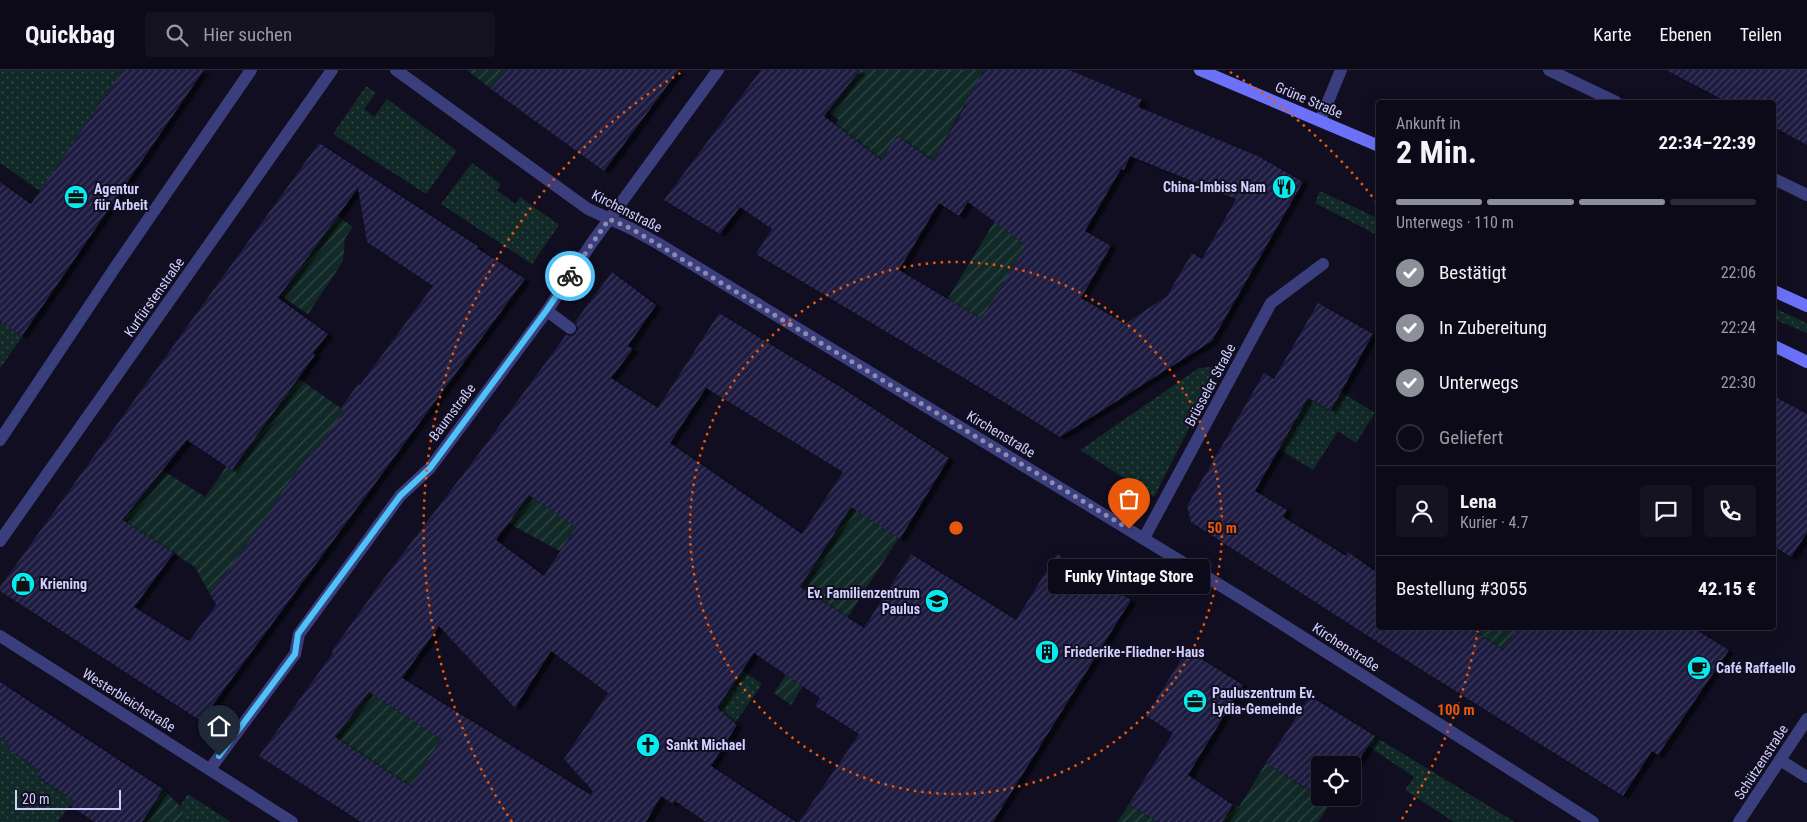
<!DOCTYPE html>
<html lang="de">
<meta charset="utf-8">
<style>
:root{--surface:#0c0a18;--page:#151321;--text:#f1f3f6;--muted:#9a9aa2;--line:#2c2b37;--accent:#8c9099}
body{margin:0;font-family:"Roboto Condensed",sans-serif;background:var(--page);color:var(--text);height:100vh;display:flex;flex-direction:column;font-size:19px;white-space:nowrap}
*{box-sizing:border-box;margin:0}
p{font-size:16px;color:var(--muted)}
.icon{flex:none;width:28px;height:28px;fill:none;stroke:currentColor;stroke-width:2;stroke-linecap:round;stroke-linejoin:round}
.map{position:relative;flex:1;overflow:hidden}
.drawer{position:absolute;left:1376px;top:30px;width:400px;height:530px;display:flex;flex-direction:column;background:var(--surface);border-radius:5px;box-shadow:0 5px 20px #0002,0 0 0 1px var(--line)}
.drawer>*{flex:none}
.fabs{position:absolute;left:1311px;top:686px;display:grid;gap:10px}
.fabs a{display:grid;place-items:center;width:50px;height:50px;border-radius:5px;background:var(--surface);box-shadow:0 5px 20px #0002,0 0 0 1px var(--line);font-size:25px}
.scale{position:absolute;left:15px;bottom:12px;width:106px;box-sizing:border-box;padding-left:5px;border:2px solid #d1cffd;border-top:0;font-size:14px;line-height:18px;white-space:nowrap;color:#d1cffd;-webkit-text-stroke:4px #100e20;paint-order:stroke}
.pin{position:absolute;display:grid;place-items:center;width:42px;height:42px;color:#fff;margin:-51px -21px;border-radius:50% 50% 50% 0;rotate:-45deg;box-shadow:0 0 5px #0007}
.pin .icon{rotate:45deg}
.courier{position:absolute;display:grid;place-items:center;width:50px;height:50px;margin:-25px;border:4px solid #4fc3f7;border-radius:50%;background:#fff;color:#222;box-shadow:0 1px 6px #0007}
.bubble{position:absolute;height:35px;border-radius:5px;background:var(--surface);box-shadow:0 5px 20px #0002,0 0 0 1px var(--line);font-size:16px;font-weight:700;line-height:35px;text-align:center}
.headline em{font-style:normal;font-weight:700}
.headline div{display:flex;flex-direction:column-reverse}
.headline{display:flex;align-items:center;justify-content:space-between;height:85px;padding:0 20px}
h1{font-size:32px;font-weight:700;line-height:38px}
.bar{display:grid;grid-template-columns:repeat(4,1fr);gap:8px 5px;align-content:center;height:60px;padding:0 20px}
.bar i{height:6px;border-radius:4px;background:var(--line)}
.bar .active{background:var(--accent)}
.bar p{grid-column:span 4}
.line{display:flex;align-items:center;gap:12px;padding:0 20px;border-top:1px solid var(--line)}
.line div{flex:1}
.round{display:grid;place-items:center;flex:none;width:52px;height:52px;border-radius:5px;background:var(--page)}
ol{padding:0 20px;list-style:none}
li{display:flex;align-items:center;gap:15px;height:55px}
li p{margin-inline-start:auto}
li .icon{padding:5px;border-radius:50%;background:var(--accent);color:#fff;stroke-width:4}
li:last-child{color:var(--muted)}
li i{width:28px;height:28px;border:2px solid var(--line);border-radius:50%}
header{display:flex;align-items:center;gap:30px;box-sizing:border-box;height:70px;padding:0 25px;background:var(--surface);border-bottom:1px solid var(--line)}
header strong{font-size:24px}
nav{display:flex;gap:28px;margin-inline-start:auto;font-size:18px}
.search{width:350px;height:45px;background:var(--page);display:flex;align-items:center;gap:12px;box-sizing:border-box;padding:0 18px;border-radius:5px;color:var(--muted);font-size:19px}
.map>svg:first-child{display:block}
</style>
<header>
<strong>Quickbag</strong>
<div class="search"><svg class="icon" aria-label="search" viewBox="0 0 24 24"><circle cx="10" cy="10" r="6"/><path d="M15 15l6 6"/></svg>Hier suchen</div>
<nav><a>Karte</a><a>Ebenen</a><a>Teilen</a></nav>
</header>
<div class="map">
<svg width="1807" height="752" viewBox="0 0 1807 752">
<defs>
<pattern id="grass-dots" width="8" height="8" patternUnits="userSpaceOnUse" patternTransform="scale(1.25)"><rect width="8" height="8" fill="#112a27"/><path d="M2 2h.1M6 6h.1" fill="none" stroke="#334847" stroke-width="1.8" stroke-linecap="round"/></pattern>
<pattern id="garden-furrows" width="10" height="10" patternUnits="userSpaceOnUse" patternTransform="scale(1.25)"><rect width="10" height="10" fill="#112a27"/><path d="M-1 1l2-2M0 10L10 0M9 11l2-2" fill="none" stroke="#334847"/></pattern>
<pattern id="building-hatch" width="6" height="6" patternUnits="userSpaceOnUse" patternTransform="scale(1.25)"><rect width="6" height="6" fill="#1f1b41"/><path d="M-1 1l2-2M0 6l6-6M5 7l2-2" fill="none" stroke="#3e3b5d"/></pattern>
<filter id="shadow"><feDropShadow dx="5.5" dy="3" stdDeviation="1" flood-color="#0009"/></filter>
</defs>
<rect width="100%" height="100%" fill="#100e20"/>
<!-- grass -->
<path fill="url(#grass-dots)" d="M0,0H123L40,121L0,93Z
M366,16L376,23L364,39L374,47L387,29L457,81L426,124L333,64Z
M472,93L501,114L497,120L515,134L520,127L559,155L532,194L441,134Z
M1320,121L1379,149V166L1315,133Z
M1774,238L1807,253V263L1774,249Z
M1,252L23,266L0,298V254Z
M1212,297L1216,305L1154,427L1080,380L1199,298Z
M1341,322L1375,343L1356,373L1338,361L1313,400L1279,379L1307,330L1304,325L1331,340Z
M742,600L762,614L735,653L715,640Z
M1374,666L1515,752H1454L1405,720L1414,707L1368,676Z
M0,667L9,673L7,678L29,691L28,693L40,701L37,707L73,730L58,752H0Z
M188,724L231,752H177L184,743L180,736Z"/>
<!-- garden -->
<path fill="url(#garden-furrows)" d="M467,0H506L491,19Z
M860,0H984L933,91L897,66L881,90L835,55L839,50L821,36L830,22L840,26Z
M1001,141L1035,160L981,251L947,230Z
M336,145L353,157L345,168L343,191L308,244L280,225Z
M298,308L352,346L318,390L309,383L242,481L210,524L195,497L151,469L87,492L162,400L205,427L227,396L235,397Z
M536,416L576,457L560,481L506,452L522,435Z
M851,437L871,450L916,441L791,635L774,623L830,536L800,517Z
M1453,558H1517L1499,586L1487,570L1469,559L1465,565Z
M357,600L441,669L411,717L335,667L345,654Z
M1266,693L1330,734L1318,752H1222L1233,734L1239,737Z
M163,719L180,736L184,743L177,752H142Z
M1129,734L1158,752H1117Z"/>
<!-- building -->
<path fill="url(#building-hatch)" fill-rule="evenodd" filter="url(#shadow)" d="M123,0H204L22,266L0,251V112L31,134Z
M506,0H679L604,101L491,19Z
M761,0H860L824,46L881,90L897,66L933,91L966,35L964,34L985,0H1069L1142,30L1138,37L1258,86L1303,112L1212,271L1060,367L989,323L756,184L772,159L740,137L720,164L664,130ZM1130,86L1236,129L1202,189L1192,183L1167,226L1125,254L1081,228L1111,176L1085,161L1121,99L1124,100ZM968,132L1026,175L981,249L899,200L939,133L959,146Z
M1666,0H1807V75L1774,57V32H1727Z
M319,73L479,177L477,178L525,209L201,651L0,521V517ZM358,118L367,172L433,216L360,315L358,314L341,338L344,341L312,385L309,383L242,481L210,524L216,535L189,571L134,537L174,483L122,450L187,370L232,400L315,285L313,283L328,264L278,228Z
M612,202L656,235L628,276L633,279L611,308L658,338L719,243L842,318L949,388L900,469L851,437L800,517L864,558L911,484L1016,550L1057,484L1131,530L993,752H799L859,664L815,636L820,628L754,583L717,638L737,655L711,696L796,752H706L675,731L673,734L661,726L646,752H361L259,686L333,583L332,581L382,511L480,382L566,265L573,266L576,263L578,258L575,252ZM706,318L843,402L802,464L670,373ZM529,425L576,457L544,506L496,470ZM439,556L515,638L551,581L608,623L564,689L593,721L591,725L402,608ZM369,622L441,669L411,717L335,667Z
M1318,233L1373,264L1331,340L1308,328L1255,421L1287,440L1283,447L1346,486L1348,482L1379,504V558H1468L1503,580L1517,558H1693L1729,580L1658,685L1652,681L1623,726L1379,573L1191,452L1187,436L1264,303L1274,309Z
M1774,326L1807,344V463L1791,487L1774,476Z
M1187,580L1243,615L1188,705L1233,735L1222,752H1158L1129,734L1173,663L1146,646Z
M0,612L163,719L142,752H95L69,735L73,730L37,706L40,701L28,693L29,692L7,678L9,673L0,667Z
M1310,626L1375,666L1352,700V695H1320V727L1266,693Z"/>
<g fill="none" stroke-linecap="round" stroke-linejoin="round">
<!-- service -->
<path stroke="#3b3e7d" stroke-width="12" d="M1549,0L1616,32
M1320,51L1341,0
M1774,109L1807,125
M547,241L570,258"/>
<!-- minor -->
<path stroke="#3b3e7d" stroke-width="12" d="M396,0L588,139L632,159L659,174L1241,528L1593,752
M0,370L114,199L251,0
M1144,468L1271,233L1323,194
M0,471L332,0
M0,566L292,752
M1780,690L1807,707
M210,699L295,584L299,564L400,426L430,398L547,241L591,174L718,0"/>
<!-- tertiary -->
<path stroke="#3b3e7d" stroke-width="12" d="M1739,752L1807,649"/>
<!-- secondary -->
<path stroke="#6b72f9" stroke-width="12" d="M1200,0L1379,76
M1774,221L1807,236
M1774,276L1807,292"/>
</g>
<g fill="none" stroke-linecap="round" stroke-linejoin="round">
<!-- done -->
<path stroke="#8d8bb0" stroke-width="5" stroke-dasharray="0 9" d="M570,206L609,149L632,159L1129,459"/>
<!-- route -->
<path stroke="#4fc3f7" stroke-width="6" d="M219,686L295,584L298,564L400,426L430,398L546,241L570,206"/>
</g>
<!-- distance rings -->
<g fill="none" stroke="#e8590c" stroke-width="2.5" stroke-dasharray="2.5 5">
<circle cx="956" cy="458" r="266"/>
<path d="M1478 560A532 532 0 0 1 1400 752M512 752A532 532 0 0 1 682 2M1230 2A532 532 0 0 1 1378 134"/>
</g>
<!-- icons -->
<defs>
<g id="restaurant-disc" transform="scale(1.25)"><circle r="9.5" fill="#0aeaee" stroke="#100e20"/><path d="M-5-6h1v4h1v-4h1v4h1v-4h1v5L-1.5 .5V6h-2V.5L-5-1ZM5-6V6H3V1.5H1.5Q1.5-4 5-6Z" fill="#111"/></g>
<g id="office-disc" transform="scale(1.25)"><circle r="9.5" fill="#0aeaee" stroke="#100e20"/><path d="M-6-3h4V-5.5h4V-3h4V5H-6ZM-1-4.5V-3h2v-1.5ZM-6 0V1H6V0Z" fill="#111"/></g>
<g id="shop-disc" transform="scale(1.25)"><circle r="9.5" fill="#0aeaee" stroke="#100e20"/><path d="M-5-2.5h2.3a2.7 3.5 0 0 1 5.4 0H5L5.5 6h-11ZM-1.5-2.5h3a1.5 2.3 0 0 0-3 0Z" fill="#111"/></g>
<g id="school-disc" transform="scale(1.25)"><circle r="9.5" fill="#0aeaee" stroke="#100e20"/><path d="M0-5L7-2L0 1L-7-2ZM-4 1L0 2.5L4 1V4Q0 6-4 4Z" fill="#111"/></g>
<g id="building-disc" transform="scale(1.25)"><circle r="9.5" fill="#0aeaee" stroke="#100e20"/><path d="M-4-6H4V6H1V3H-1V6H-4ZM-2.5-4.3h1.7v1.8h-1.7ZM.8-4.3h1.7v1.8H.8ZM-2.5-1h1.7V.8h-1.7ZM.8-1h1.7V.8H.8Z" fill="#111"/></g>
<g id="cafe-disc" transform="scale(1.25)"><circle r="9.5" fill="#0aeaee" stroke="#100e20"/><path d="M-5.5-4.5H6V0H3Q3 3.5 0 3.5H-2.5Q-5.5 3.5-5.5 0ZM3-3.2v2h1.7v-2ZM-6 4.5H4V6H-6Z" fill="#111"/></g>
<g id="church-disc" transform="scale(1.25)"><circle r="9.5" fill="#0aeaee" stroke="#100e20"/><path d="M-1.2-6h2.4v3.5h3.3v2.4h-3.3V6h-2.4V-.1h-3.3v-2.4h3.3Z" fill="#111"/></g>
</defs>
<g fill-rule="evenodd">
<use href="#restaurant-disc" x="1284" y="117"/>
<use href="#office-disc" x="76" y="127"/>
<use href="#shop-disc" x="23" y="514"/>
<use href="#school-disc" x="937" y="531"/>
<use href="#building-disc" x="1047" y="582"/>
<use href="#cafe-disc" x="1699" y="598"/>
<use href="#office-disc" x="1195" y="631"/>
<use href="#church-disc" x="648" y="675"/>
</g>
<g text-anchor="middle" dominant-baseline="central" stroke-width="4" stroke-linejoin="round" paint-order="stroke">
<!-- street labels -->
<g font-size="14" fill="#d1cffd" stroke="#100e20">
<text transform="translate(1309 30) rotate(23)">Grüne Straße</text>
<text transform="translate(627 141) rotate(27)">Kirchenstraße</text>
<text transform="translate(154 227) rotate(-55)">Kurfürstenstraße</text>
<text transform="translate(1210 315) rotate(-62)">Brüsseler Straße</text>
<text transform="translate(452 342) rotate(-53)">Baumstraße</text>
<text transform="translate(1001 364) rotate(31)">Kirchenstraße</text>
<text transform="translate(1346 577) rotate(33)">Kirchenstraße</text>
<text transform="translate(129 630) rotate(32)">Westerbleichstraße</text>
<text transform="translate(1761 692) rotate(-57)">Schützenstraße</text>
</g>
<!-- poi labels -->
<g font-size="14" font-weight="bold" fill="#d1cffd" stroke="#100e20" text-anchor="start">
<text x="1266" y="117" text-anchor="end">China-Imbiss Nam</text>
<text x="94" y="119">Agentur<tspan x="94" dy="16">für Arbeit</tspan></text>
<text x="40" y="514">Kriening</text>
<text x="920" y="523" text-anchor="end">Ev. Familienzentrum<tspan x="920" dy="16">Paulus</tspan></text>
<text x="1064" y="582">Friederike-Fliedner-Haus</text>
<text x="1716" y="598">Café Raffaello</text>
<text x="1212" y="623">Pauluszentrum Ev.<tspan x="1212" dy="16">Lydia-Gemeinde</tspan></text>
<text x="666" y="675">Sankt Michael</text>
</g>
</g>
<circle cx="956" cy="458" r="8" fill="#e8590c" stroke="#100e20" stroke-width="2.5"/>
<g font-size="15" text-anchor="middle" font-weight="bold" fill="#e8590c" stroke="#100e20" stroke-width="4" stroke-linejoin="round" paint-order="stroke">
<text x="1222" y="463">50 m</text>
<text x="1456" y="645">100 m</text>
</g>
</svg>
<div class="fabs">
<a><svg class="icon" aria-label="locate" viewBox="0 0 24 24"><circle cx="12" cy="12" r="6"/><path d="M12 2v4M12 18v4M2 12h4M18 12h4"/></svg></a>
</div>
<div class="scale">20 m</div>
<div class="pin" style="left:1129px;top:459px;background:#ea580c"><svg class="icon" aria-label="bag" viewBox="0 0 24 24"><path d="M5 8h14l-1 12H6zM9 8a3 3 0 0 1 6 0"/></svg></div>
<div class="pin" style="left:219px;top:686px;background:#1f2937"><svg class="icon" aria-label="home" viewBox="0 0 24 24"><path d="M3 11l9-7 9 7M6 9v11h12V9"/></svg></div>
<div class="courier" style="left:570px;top:206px"><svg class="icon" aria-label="bike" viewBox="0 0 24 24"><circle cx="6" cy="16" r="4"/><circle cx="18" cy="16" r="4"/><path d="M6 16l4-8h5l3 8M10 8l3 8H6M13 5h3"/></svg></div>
<div class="bubble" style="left:1048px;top:489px;width:162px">Funky Vintage Store</div>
<section class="drawer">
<div class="headline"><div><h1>2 Min.</h1><p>Ankunft in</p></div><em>22:34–22:39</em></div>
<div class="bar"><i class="active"></i><i class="active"></i><i class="active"></i><i></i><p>Unterwegs · 110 m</p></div>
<ol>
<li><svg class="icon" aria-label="check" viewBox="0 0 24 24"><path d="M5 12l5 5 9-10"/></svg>Bestätigt<p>22:06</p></li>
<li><svg class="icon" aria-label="check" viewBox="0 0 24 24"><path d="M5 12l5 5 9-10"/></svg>In Zubereitung<p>22:24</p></li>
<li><svg class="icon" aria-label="check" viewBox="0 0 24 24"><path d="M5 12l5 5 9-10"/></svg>Unterwegs<p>22:30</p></li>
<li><i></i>Geliefert</li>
</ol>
<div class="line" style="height:90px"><a class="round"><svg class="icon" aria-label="person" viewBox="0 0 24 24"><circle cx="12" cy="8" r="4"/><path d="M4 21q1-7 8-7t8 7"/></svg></a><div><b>Lena</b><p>Kurier · 4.7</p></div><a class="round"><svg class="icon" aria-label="chat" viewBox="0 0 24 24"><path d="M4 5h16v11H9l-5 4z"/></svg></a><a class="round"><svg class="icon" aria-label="phone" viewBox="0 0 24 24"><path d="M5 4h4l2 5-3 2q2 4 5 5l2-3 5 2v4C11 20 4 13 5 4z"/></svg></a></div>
<div class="line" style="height:65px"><div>Bestellung #3055</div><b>42.15 €</b></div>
</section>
</div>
